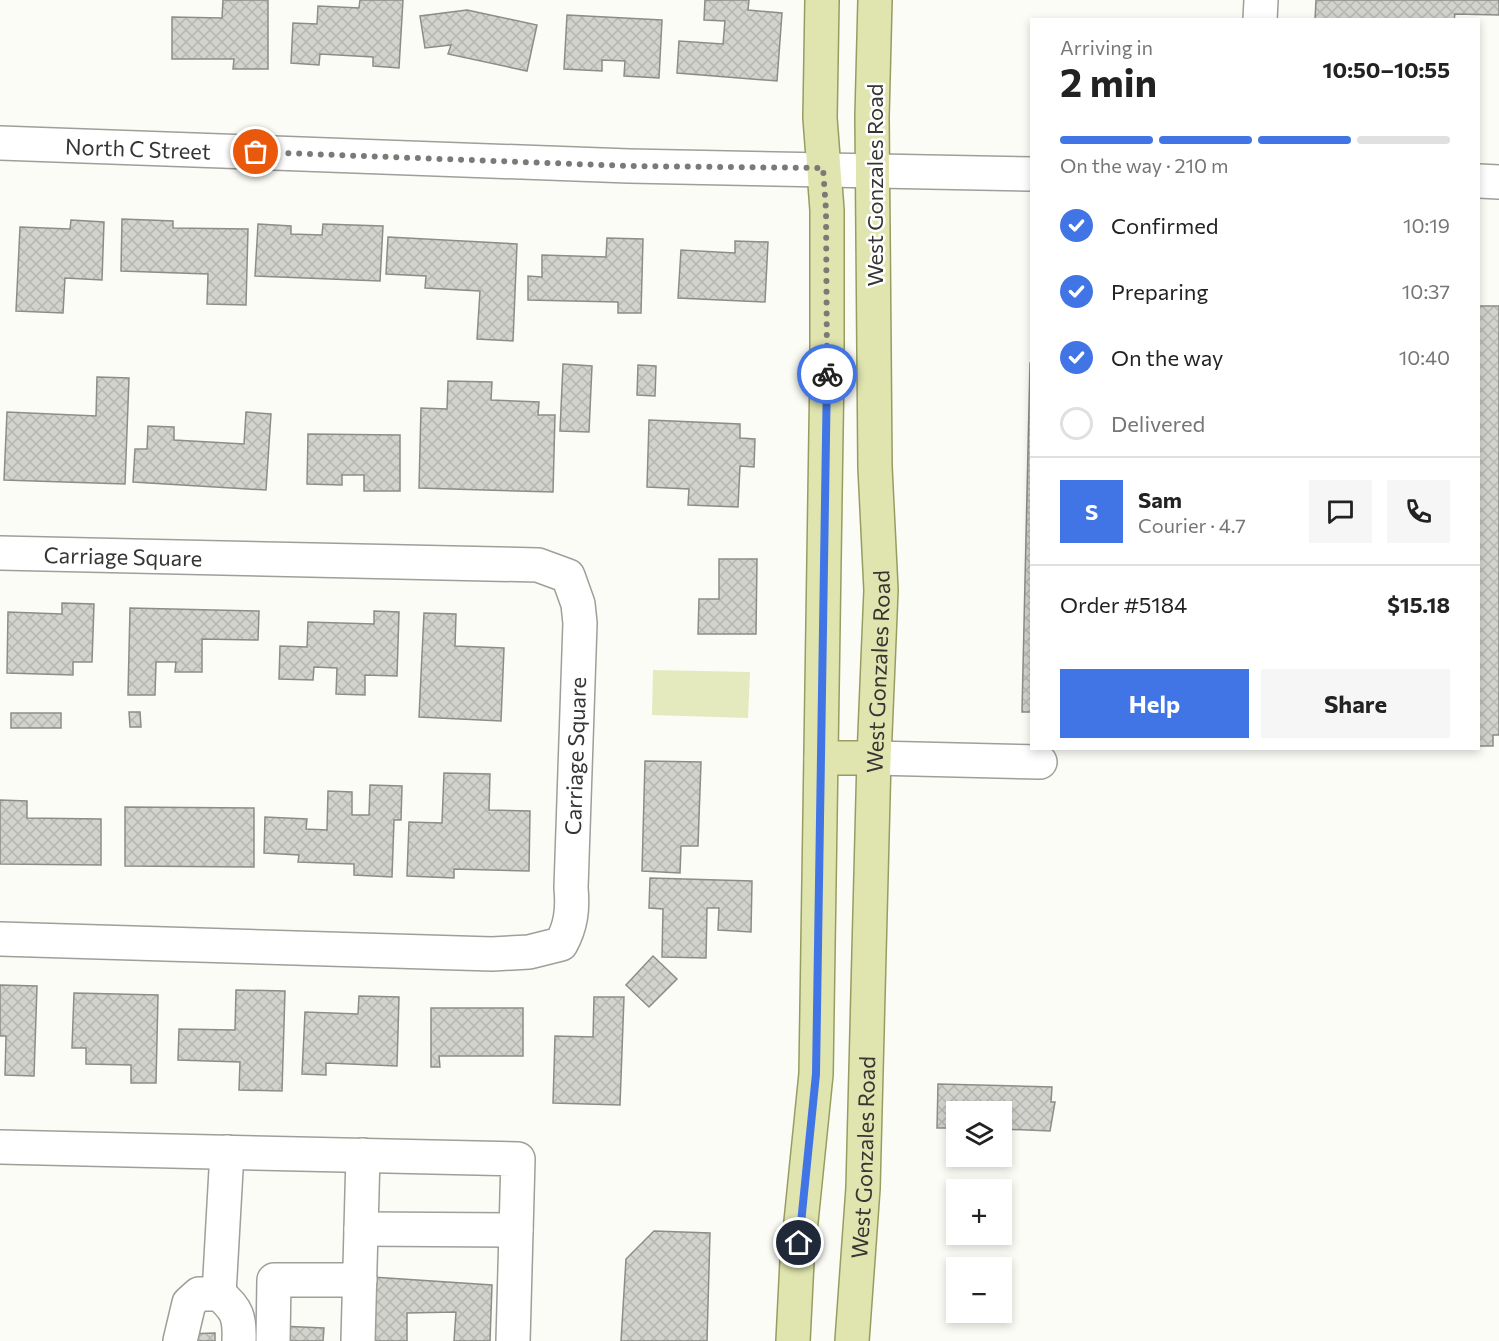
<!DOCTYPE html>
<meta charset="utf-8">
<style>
:root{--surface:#fff;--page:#f6f6f6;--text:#222;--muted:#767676;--line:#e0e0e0;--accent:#4175e6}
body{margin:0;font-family:Commissioner,sans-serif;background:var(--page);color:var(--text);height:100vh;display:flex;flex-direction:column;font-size:22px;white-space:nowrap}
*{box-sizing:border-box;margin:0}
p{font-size:20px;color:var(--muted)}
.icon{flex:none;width:33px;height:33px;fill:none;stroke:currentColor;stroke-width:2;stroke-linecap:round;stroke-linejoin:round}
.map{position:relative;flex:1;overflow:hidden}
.sheet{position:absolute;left:1030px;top:18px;width:450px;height:732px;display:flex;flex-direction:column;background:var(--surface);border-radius:0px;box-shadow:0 3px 9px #0003}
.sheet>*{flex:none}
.buttons{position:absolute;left:946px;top:1101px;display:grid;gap:12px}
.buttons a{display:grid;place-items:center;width:66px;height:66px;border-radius:0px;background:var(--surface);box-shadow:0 3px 9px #0003;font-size:30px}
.pin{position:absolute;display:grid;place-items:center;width:51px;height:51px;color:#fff;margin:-26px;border:3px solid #fff;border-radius:50%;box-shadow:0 2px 6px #0007}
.courier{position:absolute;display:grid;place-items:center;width:60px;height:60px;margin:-30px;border:4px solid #4175e6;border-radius:50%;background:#fff;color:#222;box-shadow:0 2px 8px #0007}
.summary em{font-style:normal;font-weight:700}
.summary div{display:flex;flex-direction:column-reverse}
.summary{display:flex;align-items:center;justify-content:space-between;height:102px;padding:0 30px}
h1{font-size:39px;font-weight:700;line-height:45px}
.bar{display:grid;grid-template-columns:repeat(4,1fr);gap:9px 6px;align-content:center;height:72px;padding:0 30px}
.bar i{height:8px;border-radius:4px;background:var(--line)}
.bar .current{background:var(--accent)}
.bar p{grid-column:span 4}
.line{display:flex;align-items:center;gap:15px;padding:0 30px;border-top:2px solid var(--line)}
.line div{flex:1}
.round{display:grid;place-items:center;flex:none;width:63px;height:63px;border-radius:0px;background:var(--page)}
ol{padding:0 30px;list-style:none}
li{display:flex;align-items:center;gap:18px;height:66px}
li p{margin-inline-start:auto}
li .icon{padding:6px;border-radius:50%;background:var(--accent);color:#fff;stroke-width:4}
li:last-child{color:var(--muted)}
li i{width:33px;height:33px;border:3px solid var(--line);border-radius:50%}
.primary-button{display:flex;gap:12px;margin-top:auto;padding:12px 30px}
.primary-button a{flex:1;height:69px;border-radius:0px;background:var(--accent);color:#fff;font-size:24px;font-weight:700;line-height:69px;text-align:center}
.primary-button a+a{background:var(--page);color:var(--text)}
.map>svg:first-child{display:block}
</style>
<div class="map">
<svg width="1499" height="1341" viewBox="0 0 1499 1341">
<defs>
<pattern id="building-cross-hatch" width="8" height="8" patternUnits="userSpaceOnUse" patternTransform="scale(1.5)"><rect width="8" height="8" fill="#d2d3cd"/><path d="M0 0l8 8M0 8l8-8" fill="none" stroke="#b5b6b0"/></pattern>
</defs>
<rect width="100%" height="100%" fill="#fbfcf6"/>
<!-- pitch -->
<path fill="#e4eabe" d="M653,670L750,672L748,718L652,715Z"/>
<!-- building -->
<path fill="url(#building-cross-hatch)" stroke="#8c8d88" stroke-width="1.5" d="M223,0H268V69H233L234,59H172V17L222,18Z
M360,0H403L399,68L373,66V57L320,54L319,65L291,63L293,23L317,24L318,6L359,8Z
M705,0H749L748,10L782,13L777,81L677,73L679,41L723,44L725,21L704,20Z
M1316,0H1499V15L1455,14L1454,20H1315Z
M467,10L537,25L527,71L448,54L451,45L425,48L420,16Z
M567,15L662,20L659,78L624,76L625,61L602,60V71L564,69Z
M122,219L173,221V228L248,229L246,305L207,304L208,274L121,271Z
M71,220L104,222L102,280L65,278L63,313L16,311L20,227L70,229Z
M258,224L291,226V234L322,235L323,224L383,226L380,281L255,276Z
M388,237L517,244L513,341L477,339L480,291L425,288L426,276L386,274Z
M607,238L643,239L641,313H618V302L528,300V276L542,277V255L606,257Z
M735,241L768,242L765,302L678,298L681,250L735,253Z
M1479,306H1499V735H1493V746H1479Z
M1030,363H1032V712H1022Z
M563,364L592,366L589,432L560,431Z
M638,365L656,366L655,396L637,395Z
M97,377L129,378L125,484L4,480L7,412L96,416Z
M448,381L492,382L491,400L539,402L538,415H555L553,492L419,488L421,408L447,409Z
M246,412L271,414L266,490L133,482L135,449H147L148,426L174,427V440L244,444Z
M649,420L740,424V438L755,439L754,467L740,466L738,507L688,505L689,489L647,487Z
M308,434L400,435V491H364V475H342V485L307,484Z
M719,559H757L756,634H698L699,599H719Z
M62,603L94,604L92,662H73V675L7,673L8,612L62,614Z
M130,608L259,611L258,640L202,639V672H175L176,662H156L155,695H128Z
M374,611L399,612L397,676L365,675V695L336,694L337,668L314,667L313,680L279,679L280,646L307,647L308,622L374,624Z
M424,613L456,614L455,646L504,648L501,721L419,717Z
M129,712H140L141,727H130Z
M11,713H61V728H11Z
M645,761L701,762L698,846H681L680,873L642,871Z
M444,773L490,774L489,810L530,811L529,871L454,869V878L407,876L409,822L442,823Z
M370,785L402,786L401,820H394L392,877L354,875V864L298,862L299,855L264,853L265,817L307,819L306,829L327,830L328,791L352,792V815H369Z
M0,800L27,801V818L101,819V865L0,864Z
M125,807L254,808V867L125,866Z
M650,878L752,881L751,932L718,930L719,908H707L706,958L662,957L663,909L649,908Z
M653,956L677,979L649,1007L626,985Z
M0,985L37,986L34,1076L5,1075L6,1036H0Z
M236,990L285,991L282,1091L239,1090L240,1062L178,1060L179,1029L235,1030Z
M74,993L158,995L156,1083H131V1065L86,1064V1048H72Z
M359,996L399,997L397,1066L326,1063V1075L302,1074L305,1012L358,1014Z
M594,997H624L620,1105L553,1103L555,1036L593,1037Z
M431,1008H523V1056H439L440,1067H431Z
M938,1084L1052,1087L1051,1102H1055L1050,1131L1002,1129V1112H957V1128H937Z
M654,1231L710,1233L707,1341H621L626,1259Z
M372,1277L492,1285L490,1341H454L456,1312L407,1313V1341H370Z
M279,1326L324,1328L323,1341H278Z
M215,1333V1341H183L184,1334Z"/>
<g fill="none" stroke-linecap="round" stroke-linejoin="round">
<!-- minor casing -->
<g stroke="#9e9f9a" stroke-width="36">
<g id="minor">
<path d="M1260,20L1261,0"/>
<path id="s1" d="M0,143L629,166L1032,174"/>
<path d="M1479,181L1499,182"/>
<path id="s2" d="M0,553L538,565L568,576L578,604L580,623L571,888C573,909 571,926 561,944L529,952L492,954L0,939"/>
<path d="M874,758L1040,762"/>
<path d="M0,1147L518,1159L513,1341"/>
<path d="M361,1229L516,1230"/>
<path d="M219,1294L227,1152"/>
<path d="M180,1341L189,1303L199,1294H219C237,1309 240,1317 239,1341"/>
<path d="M273,1341L274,1280H360"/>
<path d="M358,1341L363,1155"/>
</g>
</g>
<!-- major casing -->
<g stroke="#979d61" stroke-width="36">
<g id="major">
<path d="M821,758H874"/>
<path d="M793,1341L797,1261L816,1074L827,367V210L820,118L822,0"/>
<path id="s3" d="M852,1341L863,1188L874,758L881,590L875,467L872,117L875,0"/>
</g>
</g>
<!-- minor -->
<use href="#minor" stroke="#fff" stroke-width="33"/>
<!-- major -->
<use href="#major" stroke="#e0e5af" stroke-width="33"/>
</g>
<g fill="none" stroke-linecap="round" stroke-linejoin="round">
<!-- done -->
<path stroke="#7a7b77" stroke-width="6" stroke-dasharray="0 10.8" d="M256,152L629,166L823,168L826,210L827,374"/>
<!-- route -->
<path stroke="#4175e6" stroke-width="8" d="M799,1243L816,1074L827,374"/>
</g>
<g text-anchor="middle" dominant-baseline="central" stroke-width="5" stroke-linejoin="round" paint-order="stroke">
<!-- street labels -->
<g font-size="22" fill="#353633" stroke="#fff">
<text stroke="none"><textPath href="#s1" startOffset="138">North C Street</textPath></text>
<text transform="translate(874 185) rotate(-90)">West Gonzales Road</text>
<text stroke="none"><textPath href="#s2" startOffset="123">Carriage Square</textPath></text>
<text stroke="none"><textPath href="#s3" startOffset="670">West Gonzales Road</textPath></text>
<text transform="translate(575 756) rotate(-88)">Carriage Square</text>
<text stroke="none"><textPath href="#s3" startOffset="184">West Gonzales Road</textPath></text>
</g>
</g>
</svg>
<div class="buttons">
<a><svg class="icon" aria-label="layers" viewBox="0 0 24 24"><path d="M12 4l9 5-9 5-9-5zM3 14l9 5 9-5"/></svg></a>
<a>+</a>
<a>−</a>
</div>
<div class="pin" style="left:256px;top:152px;background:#ea580c"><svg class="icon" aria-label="bag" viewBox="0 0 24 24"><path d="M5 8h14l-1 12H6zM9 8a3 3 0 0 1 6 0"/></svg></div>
<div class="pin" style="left:799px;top:1243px;background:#1f2937"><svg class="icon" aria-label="home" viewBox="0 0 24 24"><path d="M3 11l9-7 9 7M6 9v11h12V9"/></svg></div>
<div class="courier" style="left:827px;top:374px"><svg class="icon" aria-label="bike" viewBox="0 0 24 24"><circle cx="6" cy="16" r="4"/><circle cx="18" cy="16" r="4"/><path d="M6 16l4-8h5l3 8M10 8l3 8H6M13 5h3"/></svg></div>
<section class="sheet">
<div class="summary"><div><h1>2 min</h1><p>Arriving in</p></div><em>10:50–10:55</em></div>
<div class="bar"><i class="current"></i><i class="current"></i><i class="current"></i><i></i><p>On the way · 210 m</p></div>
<ol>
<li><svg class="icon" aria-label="check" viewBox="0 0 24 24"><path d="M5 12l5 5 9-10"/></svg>Confirmed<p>10:19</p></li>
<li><svg class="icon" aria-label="check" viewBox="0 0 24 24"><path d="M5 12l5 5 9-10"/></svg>Preparing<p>10:37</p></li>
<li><svg class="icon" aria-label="check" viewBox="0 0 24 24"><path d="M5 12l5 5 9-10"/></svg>On the way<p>10:40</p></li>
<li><i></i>Delivered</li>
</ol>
<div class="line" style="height:108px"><b class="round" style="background:var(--accent);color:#fff">S</b><div><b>Sam</b><p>Courier · 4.7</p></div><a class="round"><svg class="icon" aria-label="chat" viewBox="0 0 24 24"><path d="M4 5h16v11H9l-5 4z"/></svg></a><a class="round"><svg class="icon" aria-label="phone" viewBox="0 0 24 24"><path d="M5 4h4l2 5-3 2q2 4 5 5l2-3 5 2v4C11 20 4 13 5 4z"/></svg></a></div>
<div class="line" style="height:78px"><div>Order #5184</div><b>$15.18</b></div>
<div class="primary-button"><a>Help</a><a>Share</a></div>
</section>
</div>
